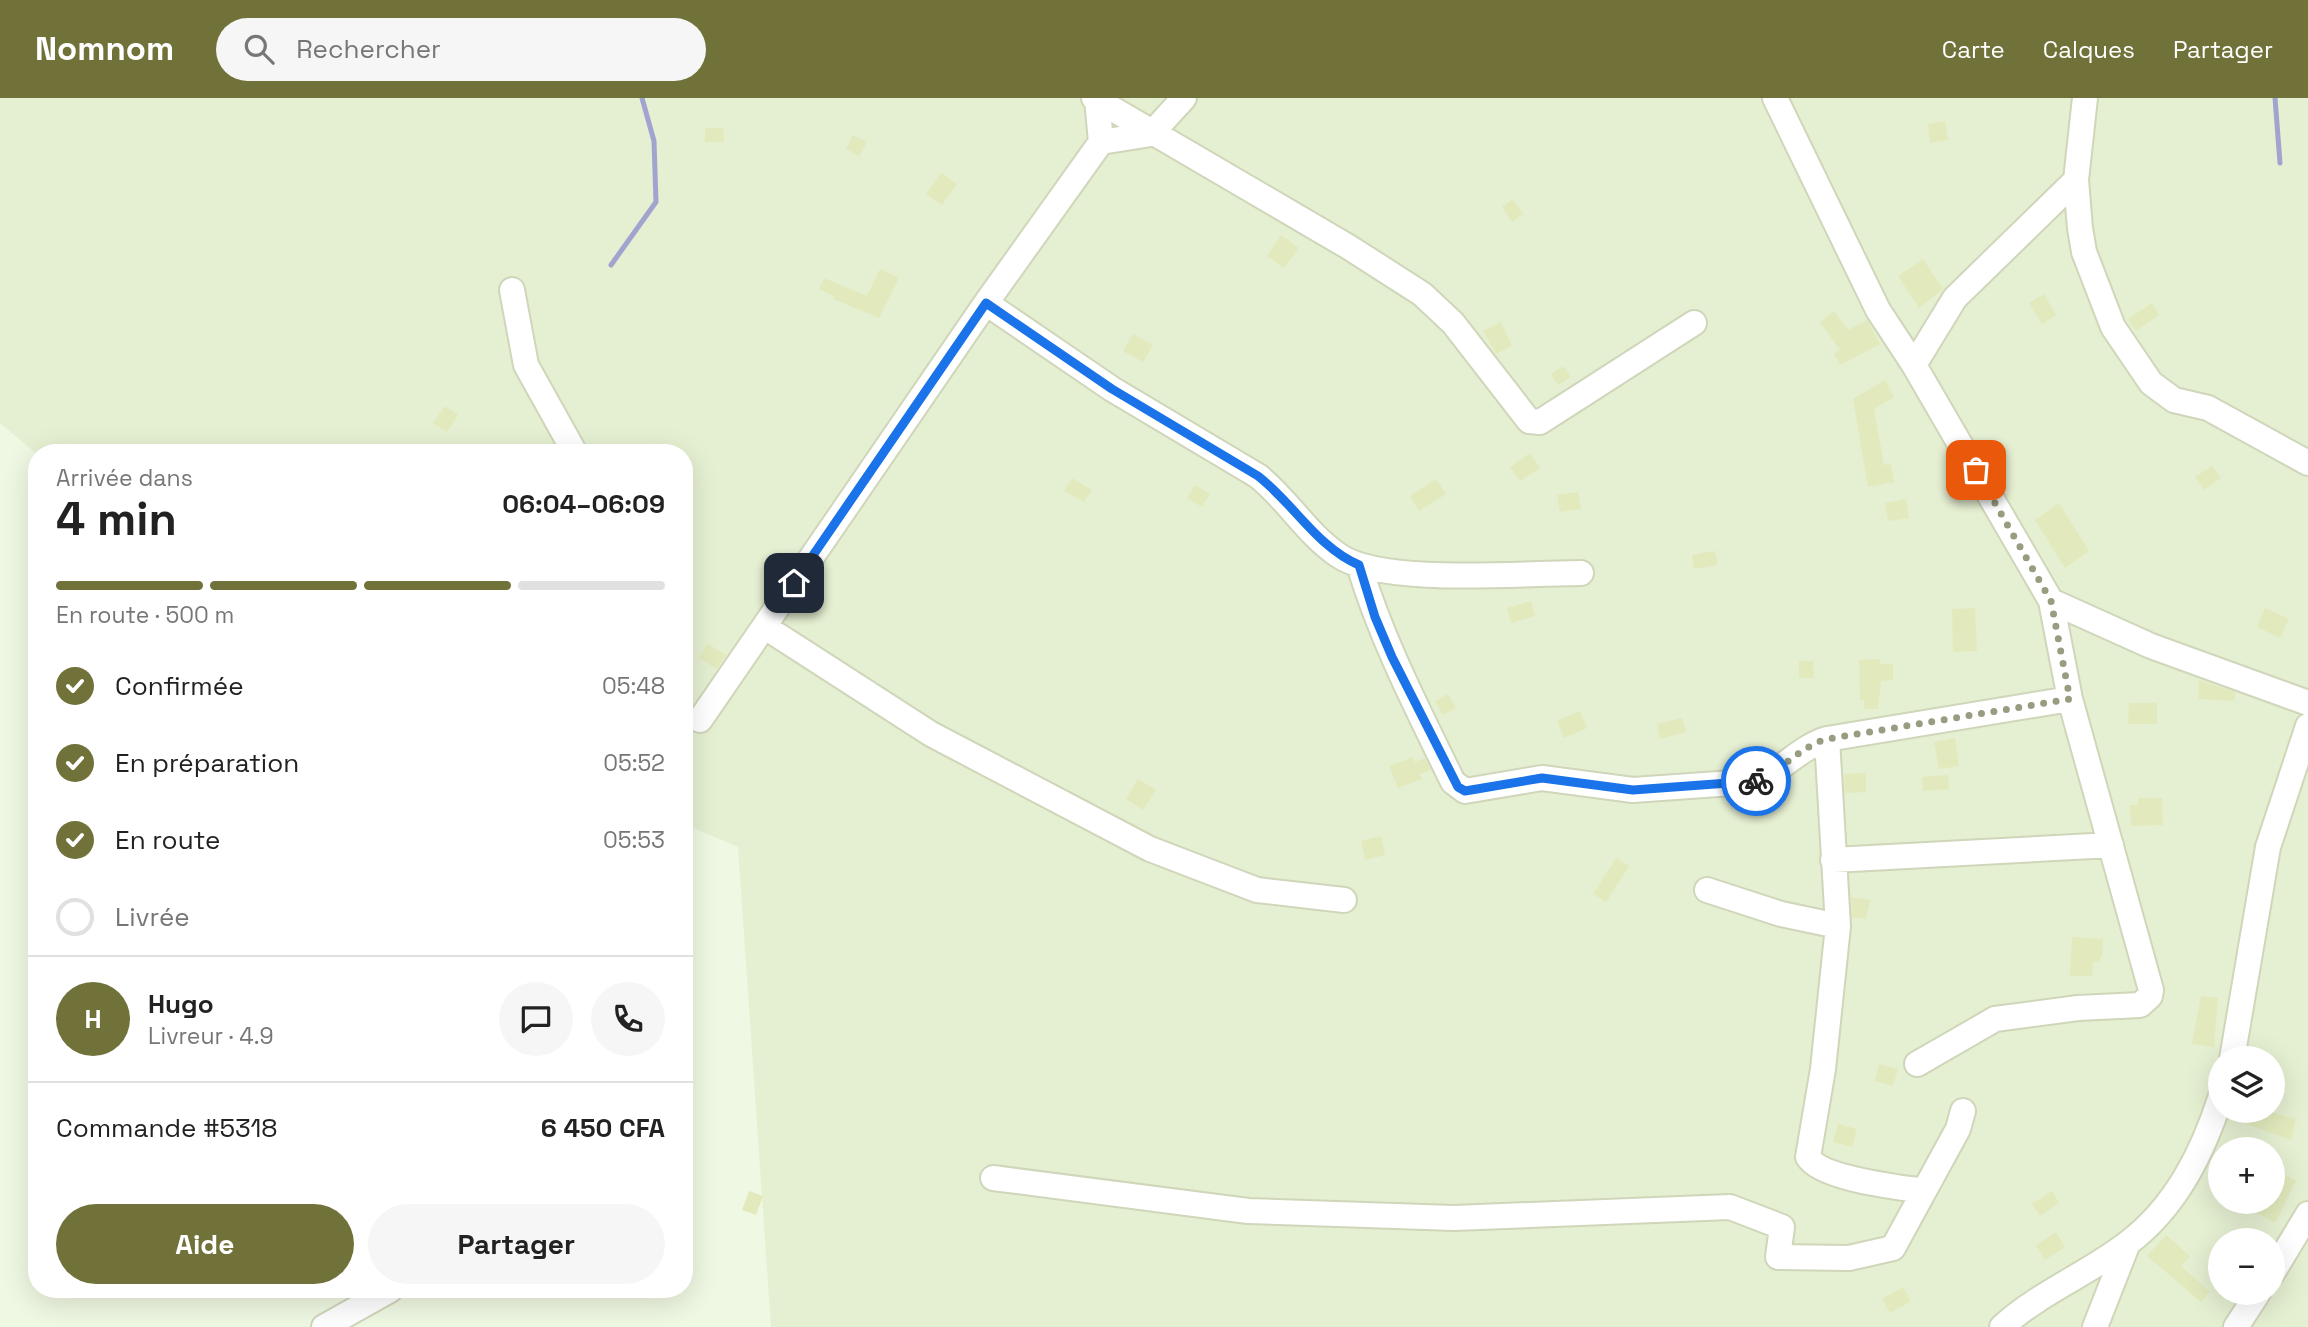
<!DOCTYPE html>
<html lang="fr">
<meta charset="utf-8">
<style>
:root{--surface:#fff;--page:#f6f6f6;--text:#222;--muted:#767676;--line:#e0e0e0;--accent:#71713a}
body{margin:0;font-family:"Space Grotesk",sans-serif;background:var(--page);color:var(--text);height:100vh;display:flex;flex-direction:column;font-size:26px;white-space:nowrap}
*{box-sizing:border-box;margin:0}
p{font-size:23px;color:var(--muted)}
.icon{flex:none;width:38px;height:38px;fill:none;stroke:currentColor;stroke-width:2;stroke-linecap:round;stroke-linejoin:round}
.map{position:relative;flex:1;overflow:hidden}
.drawer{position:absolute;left:28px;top:346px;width:665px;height:854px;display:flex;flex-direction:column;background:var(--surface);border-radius:28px;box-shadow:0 7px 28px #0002}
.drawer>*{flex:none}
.fabs{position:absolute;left:2208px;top:948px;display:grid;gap:14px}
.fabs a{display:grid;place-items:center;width:77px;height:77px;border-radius:50%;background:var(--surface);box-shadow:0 7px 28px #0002;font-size:35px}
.pin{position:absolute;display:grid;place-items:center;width:60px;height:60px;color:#fff;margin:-30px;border-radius:14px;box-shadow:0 4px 10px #0006}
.courier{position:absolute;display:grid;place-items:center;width:70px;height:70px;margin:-35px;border:5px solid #1a73e8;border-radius:50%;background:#fff;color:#222;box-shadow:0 2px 9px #0007}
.summary em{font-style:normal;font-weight:700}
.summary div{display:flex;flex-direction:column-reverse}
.summary{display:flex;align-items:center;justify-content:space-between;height:119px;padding:0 28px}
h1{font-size:46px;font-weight:700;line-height:52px}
.bar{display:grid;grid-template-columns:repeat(4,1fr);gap:10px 7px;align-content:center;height:84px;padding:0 28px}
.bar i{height:9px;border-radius:5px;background:var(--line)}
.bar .selected{background:var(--accent)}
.bar p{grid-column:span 4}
.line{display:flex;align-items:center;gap:18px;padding:0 28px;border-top:2px solid var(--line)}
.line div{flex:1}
.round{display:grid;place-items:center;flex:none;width:74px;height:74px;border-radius:37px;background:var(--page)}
ol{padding:0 28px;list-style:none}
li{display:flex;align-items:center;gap:21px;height:77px}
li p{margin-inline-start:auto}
li .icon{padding:7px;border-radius:50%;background:var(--accent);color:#fff;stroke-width:4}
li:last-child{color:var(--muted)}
li i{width:38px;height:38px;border:4px solid var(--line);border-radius:50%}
.button{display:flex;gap:14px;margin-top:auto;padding:14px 28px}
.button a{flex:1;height:80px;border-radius:42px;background:var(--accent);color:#fff;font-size:28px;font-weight:700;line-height:80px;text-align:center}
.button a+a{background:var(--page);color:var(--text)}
header{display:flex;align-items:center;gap:42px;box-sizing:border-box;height:98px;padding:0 35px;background:var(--accent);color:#fff}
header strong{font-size:33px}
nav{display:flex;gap:38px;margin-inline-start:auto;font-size:24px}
.search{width:490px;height:63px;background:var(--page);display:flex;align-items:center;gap:18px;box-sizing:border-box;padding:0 24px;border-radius:38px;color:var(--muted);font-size:26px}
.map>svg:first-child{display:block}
</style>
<header>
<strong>Nomnom</strong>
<div class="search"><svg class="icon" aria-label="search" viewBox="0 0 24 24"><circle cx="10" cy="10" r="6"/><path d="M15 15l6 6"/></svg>Rechercher</div>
<nav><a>Carte</a><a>Calques</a><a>Partager</a></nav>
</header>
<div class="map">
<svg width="2308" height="1229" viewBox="0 0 2308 1229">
<rect width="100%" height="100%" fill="#eff8e2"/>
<!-- residential -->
<path fill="#e5efd1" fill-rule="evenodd" d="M0,0H2308V1229H771L738,749L684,726V355L37,356L0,325ZM2221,961H2273V1013H2221ZM2221,1052H2273V1104H2221ZM2221,1143H2273V1195H2221Z"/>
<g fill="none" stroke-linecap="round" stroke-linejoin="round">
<!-- stream -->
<path stroke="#a1a4cf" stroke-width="5" d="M2275,0L2280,65
M611,167L656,104L654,43L642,0"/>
</g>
<!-- building -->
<path fill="#e2eabd" d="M1945,23L1948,42L1930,45L1928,26Z
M705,30H723L724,44H705Z
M853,37L867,44L859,58L846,51Z
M941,75L957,86L942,107L926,96Z
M1513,101L1523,116L1512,124L1502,109Z
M1281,137L1299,150L1284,170L1267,158Z
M1923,161L1943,191L1919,210L1898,178Z
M880,171L899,180L879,220L833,201L834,198L819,191L824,180L867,198Z
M2044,196L2056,217L2042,226L2029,205Z
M2152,205L2159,217L2136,233L2128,221Z
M1834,213L1848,232L1867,222L1880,246L1840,267L1834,256L1840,252L1820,224Z
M1501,224L1512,248L1496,256L1483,233Z
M1133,236L1153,247L1143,264L1123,253Z
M1563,268L1571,279L1558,287L1551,276Z
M1885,282L1894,299L1874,311L1884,367L1891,366L1894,384L1868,389L1853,301Z
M445,308L458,317L447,334L433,325Z
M1530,355L1540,370L1520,383L1510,369Z
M2212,368L2221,380L2204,392L2195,379Z
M1072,380L1092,392L1084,404L1064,393Z
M1436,381L1446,396L1419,413L1410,398Z
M1195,387L1210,396L1202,409L1187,400Z
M1578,394L1581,411L1560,414L1557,397Z
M1906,401L1909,420L1888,423L1885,405Z
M2059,405L2089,453L2065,470L2035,422Z
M1715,453L1718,467L1694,471L1692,457Z
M1531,503L1535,518L1511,525L1507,510Z
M1975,510L1977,553L1953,554L1952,511Z
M2265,510L2289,521L2280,540L2257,529Z
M708,546L726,557L717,571L699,560Z
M1880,561V566H1893V582L1881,583L1878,611H1864V602H1860L1859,562Z
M1799,563H1813L1814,580H1799Z
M2199,582L2235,594V603L2198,601Z
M1448,596L1456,610L1443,617L1435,603Z
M2129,605H2157V626H2128Z
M1580,613L1587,630L1564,640L1557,623Z
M1682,620L1686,634L1660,641L1657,626Z
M1955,640L1959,668L1939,671L1934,644Z
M1413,659L1415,664L1425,660L1431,672L1420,676L1422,681L1398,690L1389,668Z
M1866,675V694L1845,695L1844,676Z
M1948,677L1949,691L1923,693L1922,679Z
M1138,681L1156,692L1143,712L1126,701Z
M2138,700H2162L2163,727L2131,728L2130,707H2138Z
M1381,738L1385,757L1365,762L1361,743Z
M1616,760L1629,768L1606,804L1593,796Z
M1851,799L1870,802L1866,821L1852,819Z
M2072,839L2103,841L2102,857L2099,864H2093L2092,878H2070Z
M2201,898L2218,900L2214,949L2192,946Z
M1879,966L1898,971L1893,988L1875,983Z
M2245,1013H2266L2296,1021L2291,1042L2241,1024Z
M1838,1026L1857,1031L1852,1049L1833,1044Z
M2278,1072L2296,1083L2275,1125L2239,1104H2273V1080Z
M749,1093L763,1098L756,1117L742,1112Z
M2052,1093L2059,1105L2040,1118L2032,1106Z
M2056,1134L2065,1149L2045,1162L2036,1147Z
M2166,1137L2190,1158L2181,1168L2210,1194L2201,1204L2147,1158Z
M1903,1189L1911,1203L1890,1215L1882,1201Z"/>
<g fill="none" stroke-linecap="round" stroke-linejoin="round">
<!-- minor casing -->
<g stroke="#cfd6ba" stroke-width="28">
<path id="minor" d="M1094,0L1347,148L1422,196L1453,225L1529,323L1540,324L1694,225
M1775,0L1878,212L1914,267L2051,503L2070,601L2151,892L2150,898L2140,907L2078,910L1995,921L1917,966
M2085,0L2076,82L2080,130L2084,154L2113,229L2151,285L2174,302L2208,310L2308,365
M1101,44L1151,36L1184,0
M512,192L526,267L575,355
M986,205L1112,291L1258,378C1287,401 1307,436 1338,457C1381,488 1525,475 1581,475
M1914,267L1955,200L2076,82
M1359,467C1382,543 1418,612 1453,684L1465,693L1542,680L1633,692L1747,684C1778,679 1797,650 1827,641L2070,601
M2051,503L2151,548L2308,605
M765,529L931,636L1150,751L1257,792L1344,802
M700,622L986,205L1101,44L1097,1
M1827,641L1838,828L1823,971L1808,1059C1821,1081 1899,1089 1924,1093
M1833,762L2111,747
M1707,792L1781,816L1838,828
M2232,961L2268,749L2308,628
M993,1080L1248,1113L1454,1120L1730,1109L1782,1129L1778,1159L1849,1160L1893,1150L1958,1031L1963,1013
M2273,1174L2308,1116
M324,1229L390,1192
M2002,1229C2039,1195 2088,1176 2128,1145C2176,1109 2203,1054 2221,998
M2095,1229L2128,1145
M2236,1229L2258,1195"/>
</g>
<!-- minor -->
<use href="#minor" stroke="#fff" stroke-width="24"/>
</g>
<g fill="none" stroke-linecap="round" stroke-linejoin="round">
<!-- done -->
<path stroke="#979d80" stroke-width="7" stroke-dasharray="0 12.6" d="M1756,683C1782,673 1799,649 1827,641L2070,601L2051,503L1976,372"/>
<!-- route -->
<path stroke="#1a73e8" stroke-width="9" d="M794,485L986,205L1112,291L1258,378C1294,406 1317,449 1359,467L1375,519L1392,559L1458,689L1465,693L1542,680L1633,692L1756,683"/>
</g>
</svg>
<div class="fabs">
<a><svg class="icon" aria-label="layers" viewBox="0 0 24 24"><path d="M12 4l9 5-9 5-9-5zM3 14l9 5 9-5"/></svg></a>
<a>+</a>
<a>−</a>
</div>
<div class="pin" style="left:1976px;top:372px;background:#ea580c"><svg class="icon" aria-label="bag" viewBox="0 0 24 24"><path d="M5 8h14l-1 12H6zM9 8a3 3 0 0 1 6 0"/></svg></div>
<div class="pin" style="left:794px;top:485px;background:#1f2937"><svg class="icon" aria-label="home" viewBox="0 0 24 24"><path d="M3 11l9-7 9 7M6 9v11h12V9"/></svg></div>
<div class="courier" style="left:1756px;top:683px"><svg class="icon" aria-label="bike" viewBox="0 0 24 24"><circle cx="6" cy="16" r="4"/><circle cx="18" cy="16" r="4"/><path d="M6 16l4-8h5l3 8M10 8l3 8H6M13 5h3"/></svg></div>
<section class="drawer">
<div class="summary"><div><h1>4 min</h1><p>Arrivée dans</p></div><em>06:04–06:09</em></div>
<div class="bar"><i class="selected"></i><i class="selected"></i><i class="selected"></i><i></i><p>En route · 500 m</p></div>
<ol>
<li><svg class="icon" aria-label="check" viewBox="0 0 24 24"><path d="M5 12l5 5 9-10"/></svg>Confirmée<p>05:48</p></li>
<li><svg class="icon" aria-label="check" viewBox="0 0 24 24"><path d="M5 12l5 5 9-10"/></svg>En préparation<p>05:52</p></li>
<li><svg class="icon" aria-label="check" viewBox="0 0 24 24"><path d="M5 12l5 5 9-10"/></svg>En route<p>05:53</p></li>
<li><i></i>Livrée</li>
</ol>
<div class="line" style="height:126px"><b class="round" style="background:var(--accent);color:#fff">H</b><div><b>Hugo</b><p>Livreur · 4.9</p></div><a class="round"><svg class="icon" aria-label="chat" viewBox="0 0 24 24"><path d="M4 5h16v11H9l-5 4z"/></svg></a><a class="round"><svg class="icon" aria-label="phone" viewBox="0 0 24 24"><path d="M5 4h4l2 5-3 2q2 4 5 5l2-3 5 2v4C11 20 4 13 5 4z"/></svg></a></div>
<div class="line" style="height:91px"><div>Commande #5318</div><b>6 450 CFA</b></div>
<div class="button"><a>Aide</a><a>Partager</a></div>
</section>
</div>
